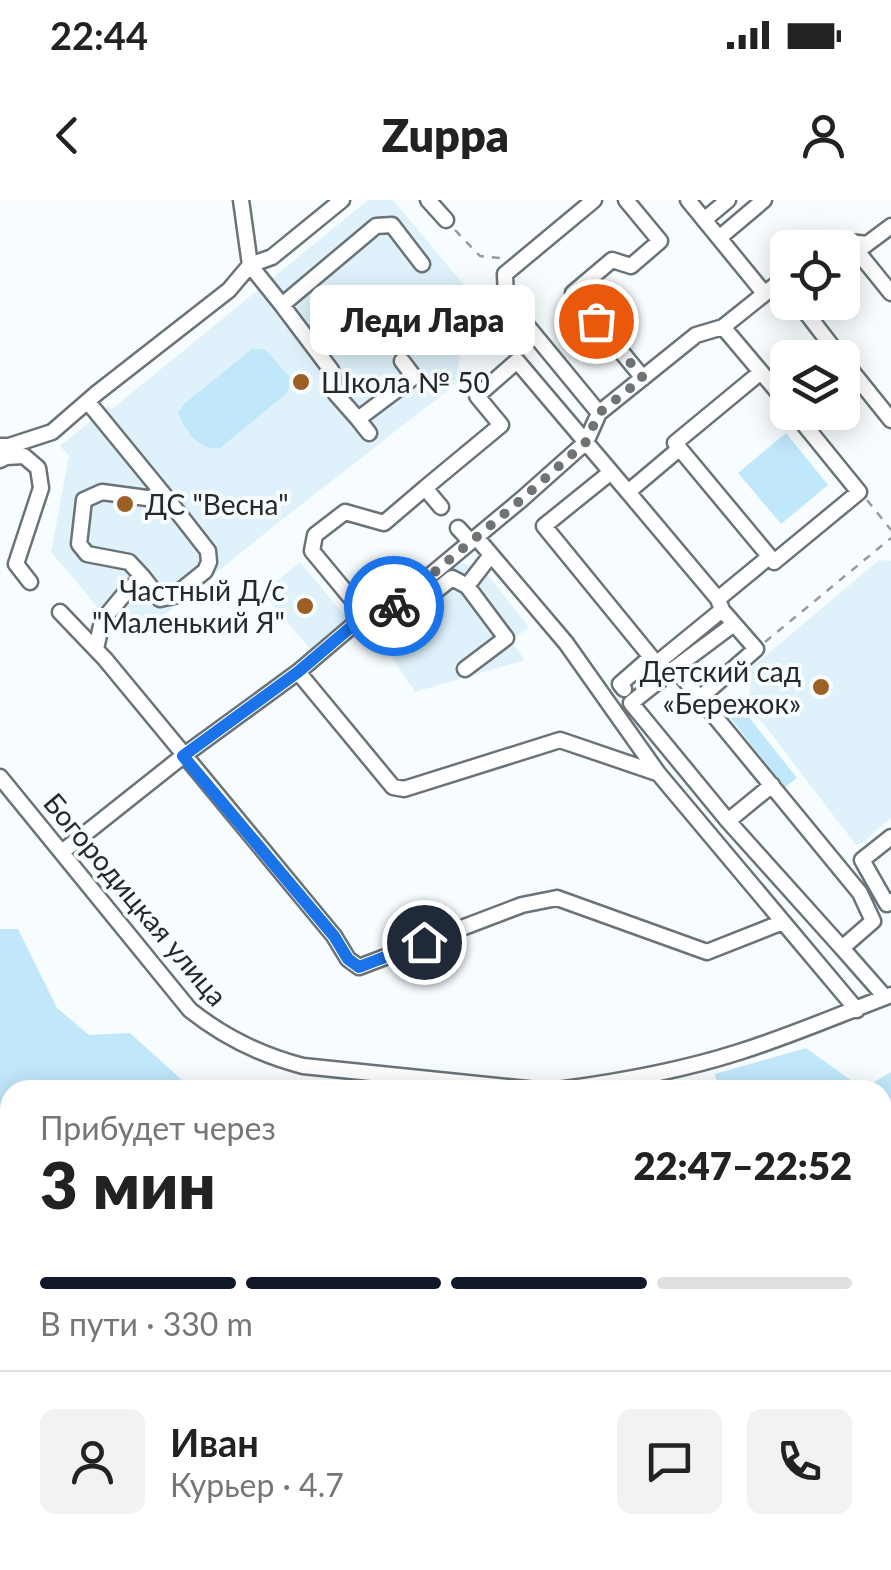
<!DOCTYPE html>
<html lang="ru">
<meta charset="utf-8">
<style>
:root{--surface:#fff;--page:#f2f2f2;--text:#222;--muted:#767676;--line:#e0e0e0;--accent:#111827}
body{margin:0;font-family:Lato,sans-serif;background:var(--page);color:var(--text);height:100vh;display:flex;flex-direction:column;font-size:38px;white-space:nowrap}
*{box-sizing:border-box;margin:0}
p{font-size:32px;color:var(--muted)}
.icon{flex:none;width:55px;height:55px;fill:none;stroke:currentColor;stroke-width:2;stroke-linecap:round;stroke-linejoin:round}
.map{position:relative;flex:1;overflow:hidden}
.sheet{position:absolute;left:0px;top:880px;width:892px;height:490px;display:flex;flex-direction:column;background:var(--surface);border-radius:30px 30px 0 0;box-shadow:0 5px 25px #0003}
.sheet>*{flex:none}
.buttons{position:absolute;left:770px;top:30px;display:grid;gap:20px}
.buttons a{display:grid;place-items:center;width:90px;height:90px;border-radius:15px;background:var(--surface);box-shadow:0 5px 25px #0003;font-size:50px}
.pin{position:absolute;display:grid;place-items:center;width:85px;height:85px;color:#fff;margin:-42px;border:5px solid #fff;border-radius:50%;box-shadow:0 2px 10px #0007}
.courier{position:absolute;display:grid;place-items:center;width:100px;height:100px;margin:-50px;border:8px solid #1a73e8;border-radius:50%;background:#fff;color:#222;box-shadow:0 2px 12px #0007}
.bubble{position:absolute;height:70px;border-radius:15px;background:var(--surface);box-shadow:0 5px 25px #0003;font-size:32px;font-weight:800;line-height:70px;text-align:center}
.summary em{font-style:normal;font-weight:800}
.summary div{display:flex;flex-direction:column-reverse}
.summary{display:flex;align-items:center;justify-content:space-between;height:170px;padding:0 40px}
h1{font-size:65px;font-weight:800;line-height:75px}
.bar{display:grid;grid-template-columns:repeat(4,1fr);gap:15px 10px;align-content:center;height:120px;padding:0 40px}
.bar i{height:12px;border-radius:8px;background:var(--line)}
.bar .active{background:var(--accent)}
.bar p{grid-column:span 4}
.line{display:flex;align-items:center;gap:25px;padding:0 40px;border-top:2px solid var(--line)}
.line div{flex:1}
.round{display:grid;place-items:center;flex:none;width:105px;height:105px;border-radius:15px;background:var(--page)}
.status{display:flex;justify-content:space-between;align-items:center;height:70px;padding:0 50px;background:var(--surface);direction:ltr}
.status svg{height:28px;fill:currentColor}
header{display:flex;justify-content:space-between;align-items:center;height:130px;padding:0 40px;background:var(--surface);font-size:45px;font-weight:800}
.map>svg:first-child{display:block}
</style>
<div class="status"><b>22:44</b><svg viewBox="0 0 49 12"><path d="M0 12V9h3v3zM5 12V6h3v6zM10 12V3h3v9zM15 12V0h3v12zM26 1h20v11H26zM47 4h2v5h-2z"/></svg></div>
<header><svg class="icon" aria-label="back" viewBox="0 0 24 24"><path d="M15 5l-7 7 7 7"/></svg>Zuppa<svg class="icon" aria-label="person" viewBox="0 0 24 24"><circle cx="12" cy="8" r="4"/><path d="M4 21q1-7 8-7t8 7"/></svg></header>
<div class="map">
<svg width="891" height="1370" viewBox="0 0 891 1370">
<rect width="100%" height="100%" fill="#f7fcfe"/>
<!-- built -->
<path fill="#dff2fb" d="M368,0H393L469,91L456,184L274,326L147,429L111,430L97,415L100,410L51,352L69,256L60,246L109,206L112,209Z
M879,360L891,361V618L862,643L856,645L749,505L751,468Z
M455,361L484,370L529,427L511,441L525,460L415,492L375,432Z
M300,362L347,418L310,449L263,393Z"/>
<!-- green -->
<path fill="#c0e8fa" d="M252,149H265L291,179L287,193L220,248C200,252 184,230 178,212L184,204Z
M786,233L828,285L781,324L738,273Z
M736,501L797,578L785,587L724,510Z
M0,729H18L57,808L89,835L130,833L193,890H10V1143H0Z
M806,848L863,889L891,872V938L883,946L882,890H718L715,874Z"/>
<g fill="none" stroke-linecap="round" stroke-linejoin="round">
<!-- minor casing -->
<g stroke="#697378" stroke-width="19">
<path id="minor" d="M241,0L250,65L282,105L376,26L392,25L422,64
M428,0L446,20
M594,0L505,74L506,100L599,213
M626,0L660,41L631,66L612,60L573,93L643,178
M688,0L764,93
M704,20L728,0
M719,38L764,0
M867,44L857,51L891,93
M822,48L831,40L867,44L891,26
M798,102L841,158
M282,105L331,170L336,194L358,219L414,177L402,161
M723,127L788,204
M842,159L891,220
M761,172L675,243L774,362L859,292L794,212
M88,202L169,301
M358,219L369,233
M0,246H9L52,232L97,193L229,90L250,65L272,57L342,0
M679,249L628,292L718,399L769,357
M0,260L6,257L24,256L38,268L41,288L16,364L30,382
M611,272L544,326L651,457L620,484L624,489
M441,307L425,288L501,225L477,196L517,161L628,292
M458,328L470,341
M476,337L566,443L658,573L857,810
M60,412L105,459L334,736L348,759L359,767L522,705L557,698L707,752L783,722
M375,413L386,431L452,378L467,386
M365,415L312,351L315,335L345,312L384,323L425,288
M96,449L102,421L126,392L143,377L129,362L87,354L79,344L84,300L102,292L169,301L208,351L209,362L205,371L174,396L160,399L143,377
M675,468L860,693L873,721L842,748L728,621L631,503Z
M675,468L734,424
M465,469L506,438L467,386L491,355
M298,472L393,587L404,589L560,540L657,573
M646,472L722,410L718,399
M701,497L756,449L722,410
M0,577L190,810C224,837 260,855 303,866L537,890
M728,621L772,585
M891,637L862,660L887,704L891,701
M62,652L183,556L298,472L365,415L390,409L522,299L586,242L599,213L696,135L723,127L788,75
M842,748L885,797
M557,890C618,882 680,871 739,852C790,836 841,814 891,795
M882,967L891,966
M882,1022L891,1031
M882,1241L891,1237
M0,1262H10
M882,1291L891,1287
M411,1360L419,1370
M671,1360L676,1370
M803,1360L811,1370
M857,1360L863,1370H885
M95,1370L96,1360
M594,1370L617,1360"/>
</g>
<!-- path -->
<path stroke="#969a9c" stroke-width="2.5" stroke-dasharray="8 8" stroke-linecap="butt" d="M455,30L480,56L500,58
M429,178L476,179
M867,300L891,330
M765,442L891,338
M779,1360L787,1370
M630,1367L646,1360
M572,1370L583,1365"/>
<!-- minor -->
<use href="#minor" stroke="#fff" stroke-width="14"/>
</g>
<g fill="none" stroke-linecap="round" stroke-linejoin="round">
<!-- done -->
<path stroke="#6e7375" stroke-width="10" stroke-dasharray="0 18" d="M394,406L522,299L586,242L599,213L643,178L596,121"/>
<!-- route -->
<path stroke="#1a73e8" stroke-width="12" d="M394,406L390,410L365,415L298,472L183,556L334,736L348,759L359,767L424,742"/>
</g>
<!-- markers -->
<g fill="#9d6024" stroke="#f7fcfe" stroke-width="4">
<circle cx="301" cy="182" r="10"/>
<circle cx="125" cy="304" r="10"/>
<circle cx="305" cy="406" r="10"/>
<circle cx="821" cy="487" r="10"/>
</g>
<g text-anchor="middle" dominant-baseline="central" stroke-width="8" stroke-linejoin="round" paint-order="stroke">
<!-- poi labels -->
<g font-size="28" fill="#25292b" stroke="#f7fcfe" text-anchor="start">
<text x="321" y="182">Школа № 50</text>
<text x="145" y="304">ДС "Весна"</text>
<text x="285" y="390" text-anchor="end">Частный Д/с<tspan x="285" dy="32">"Маленький Я"</tspan></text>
<text x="801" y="471" text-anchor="end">Детский сад<tspan x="801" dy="32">«Бережок»</tspan></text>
</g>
<!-- street labels -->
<g font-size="28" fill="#25292b" stroke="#f7fcfe">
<text transform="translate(136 699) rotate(50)">Богородицкая улица</text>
</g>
</g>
</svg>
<div class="buttons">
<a><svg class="icon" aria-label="locate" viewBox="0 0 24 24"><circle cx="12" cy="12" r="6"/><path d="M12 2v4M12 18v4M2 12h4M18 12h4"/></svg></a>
<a><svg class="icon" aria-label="layers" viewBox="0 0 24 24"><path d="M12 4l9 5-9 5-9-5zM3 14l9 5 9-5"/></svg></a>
</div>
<div class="pin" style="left:596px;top:121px;background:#ea580c"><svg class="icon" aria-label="bag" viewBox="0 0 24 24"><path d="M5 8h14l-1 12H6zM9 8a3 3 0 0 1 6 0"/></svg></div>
<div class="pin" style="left:424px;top:742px;background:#1f2937"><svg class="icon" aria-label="home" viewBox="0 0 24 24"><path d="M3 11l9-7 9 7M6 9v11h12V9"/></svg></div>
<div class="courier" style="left:394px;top:406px"><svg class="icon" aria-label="bike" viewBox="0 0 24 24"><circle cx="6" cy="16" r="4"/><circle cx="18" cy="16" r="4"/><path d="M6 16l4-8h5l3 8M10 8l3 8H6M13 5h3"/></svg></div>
<div class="bubble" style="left:310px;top:85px;width:225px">Леди Лара</div>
<section class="sheet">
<div class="summary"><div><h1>3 мин</h1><p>Прибудет через</p></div><em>22:47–22:52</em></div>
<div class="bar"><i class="active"></i><i class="active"></i><i class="active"></i><i></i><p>В пути · 330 m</p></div>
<div class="line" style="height:180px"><a class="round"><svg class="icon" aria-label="person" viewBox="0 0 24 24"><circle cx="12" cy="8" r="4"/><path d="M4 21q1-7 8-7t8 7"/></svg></a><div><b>Иван</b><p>Курьер · 4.7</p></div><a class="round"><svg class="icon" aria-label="chat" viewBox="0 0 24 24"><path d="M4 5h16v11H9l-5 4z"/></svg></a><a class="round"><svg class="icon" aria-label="phone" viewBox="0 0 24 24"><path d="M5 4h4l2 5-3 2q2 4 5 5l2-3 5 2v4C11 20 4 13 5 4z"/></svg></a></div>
</section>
</div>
